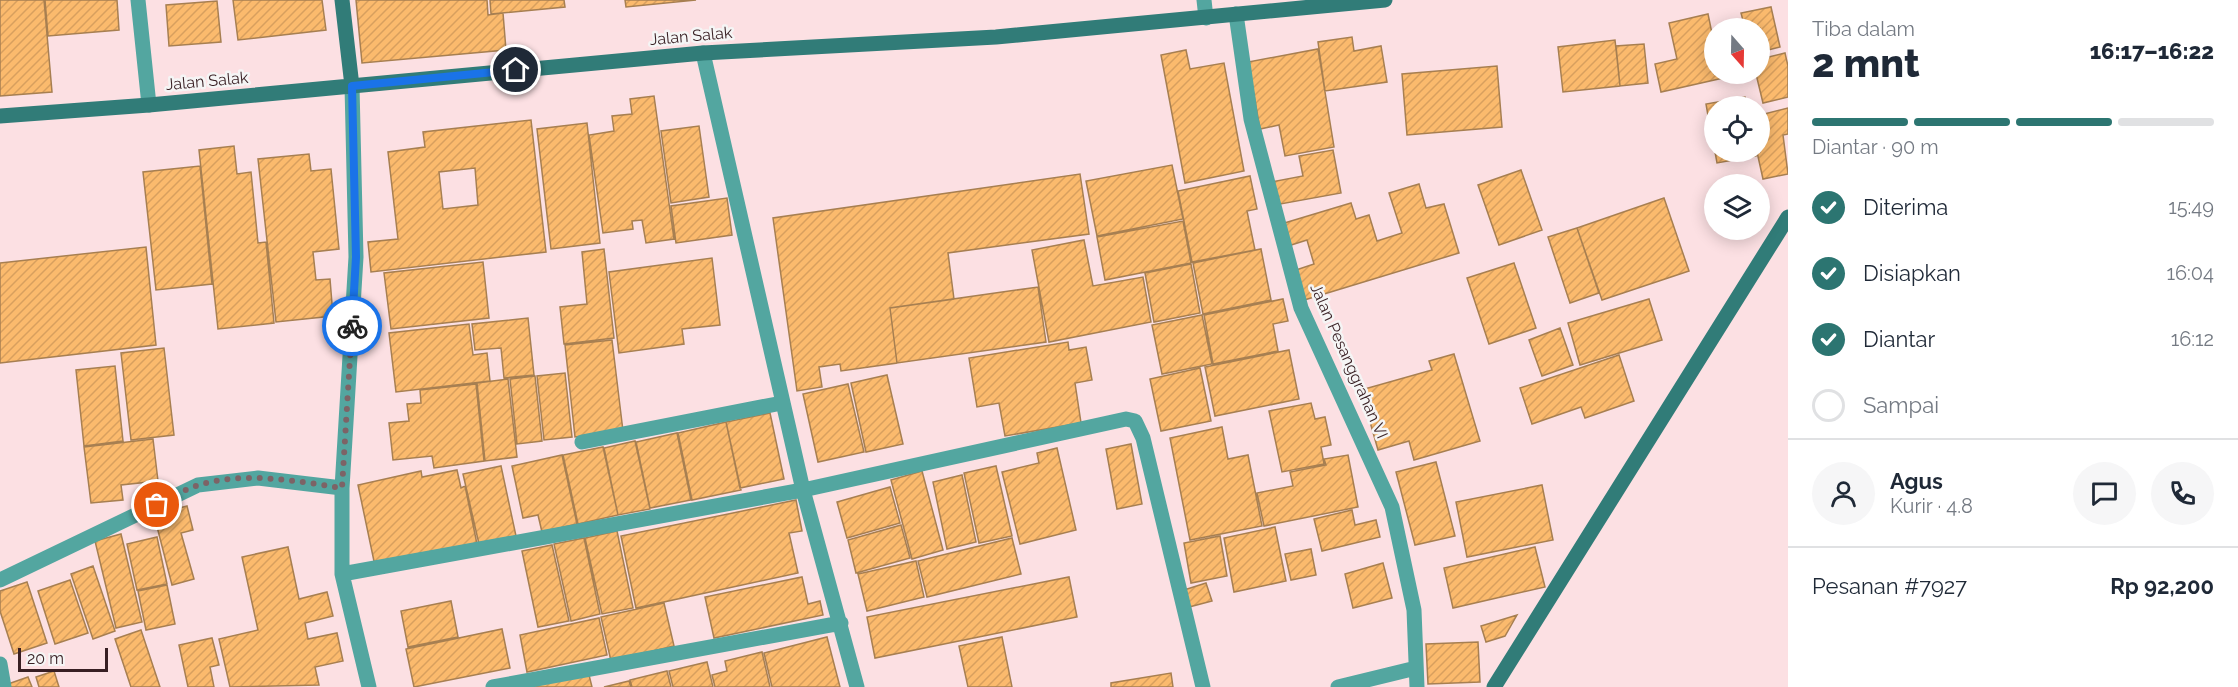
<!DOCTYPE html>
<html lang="id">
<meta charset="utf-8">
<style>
:root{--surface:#fff;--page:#f6f6f7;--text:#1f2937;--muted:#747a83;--line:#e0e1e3;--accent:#2c7571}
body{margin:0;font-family:Raleway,sans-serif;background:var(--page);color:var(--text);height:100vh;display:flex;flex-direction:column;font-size:22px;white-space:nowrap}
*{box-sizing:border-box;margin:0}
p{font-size:20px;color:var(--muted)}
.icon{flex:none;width:33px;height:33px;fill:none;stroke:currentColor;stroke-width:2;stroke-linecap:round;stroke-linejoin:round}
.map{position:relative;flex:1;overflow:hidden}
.side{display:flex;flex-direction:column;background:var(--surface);width:450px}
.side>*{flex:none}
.needle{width:39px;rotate:160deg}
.fabs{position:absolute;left:1704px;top:18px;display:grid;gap:12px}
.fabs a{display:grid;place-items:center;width:66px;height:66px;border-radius:50%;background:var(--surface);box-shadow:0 3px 15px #0003;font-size:30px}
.scale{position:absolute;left:18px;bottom:15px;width:90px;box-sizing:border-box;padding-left:6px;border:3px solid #381f23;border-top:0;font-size:16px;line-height:21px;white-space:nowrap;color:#381f23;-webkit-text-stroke:4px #f5f5f5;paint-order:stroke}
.pin{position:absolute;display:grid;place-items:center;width:51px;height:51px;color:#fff;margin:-26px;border:3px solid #fff;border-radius:50%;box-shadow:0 2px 6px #0007}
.courier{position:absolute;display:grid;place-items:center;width:60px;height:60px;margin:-30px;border:4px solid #1a73e8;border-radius:50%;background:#fff;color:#222;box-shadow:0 2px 8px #0007}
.headline em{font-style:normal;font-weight:800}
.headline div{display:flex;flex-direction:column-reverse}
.headline{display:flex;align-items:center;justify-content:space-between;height:102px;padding:0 24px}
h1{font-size:39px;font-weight:800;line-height:45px}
.bar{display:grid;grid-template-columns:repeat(4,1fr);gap:9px 6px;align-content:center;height:72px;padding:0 24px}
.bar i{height:8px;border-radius:4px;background:var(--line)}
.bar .selected{background:var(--accent)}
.bar p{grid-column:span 4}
.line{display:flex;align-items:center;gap:15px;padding:0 24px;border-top:2px solid var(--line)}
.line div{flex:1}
.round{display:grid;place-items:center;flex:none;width:63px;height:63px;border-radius:32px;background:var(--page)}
ol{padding:0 24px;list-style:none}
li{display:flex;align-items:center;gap:18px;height:66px}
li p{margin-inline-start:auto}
li .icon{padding:6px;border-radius:50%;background:var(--accent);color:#fff;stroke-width:4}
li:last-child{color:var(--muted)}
li i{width:33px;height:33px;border:3px solid var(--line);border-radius:50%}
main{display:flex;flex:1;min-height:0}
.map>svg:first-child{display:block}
</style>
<main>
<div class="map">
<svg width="1788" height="687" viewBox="0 0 1788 687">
<defs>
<pattern id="building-hatch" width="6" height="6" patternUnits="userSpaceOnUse" patternTransform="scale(1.5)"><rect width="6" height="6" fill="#fbba6d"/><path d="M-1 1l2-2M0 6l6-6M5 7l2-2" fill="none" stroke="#d89f5e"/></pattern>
</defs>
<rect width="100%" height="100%" fill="#fce0e3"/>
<!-- building -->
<path fill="url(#building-hatch)" stroke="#a77f51" stroke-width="1.5" fill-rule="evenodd" d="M0,0H44L52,92L0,96Z
M45,0H117L119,30L48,36Z
M233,0H322L326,30L238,40Z
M356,0H487L488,15L503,13L506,50L362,63Z
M490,0H564L565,7L491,14Z
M625,0H696L626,7Z
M217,1L221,42L169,46L166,5Z
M1771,7L1780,47L1760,52V28H1745L1741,13Z
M1708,14L1714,43V74H1741L1661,92L1655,64L1677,59L1669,23Z
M1352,37L1354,51L1381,46L1387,82L1325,91L1318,42Z
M1615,40L1620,86L1563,92L1558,47Z
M1644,44L1648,83L1620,86L1616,46Z
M1318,49L1334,147L1285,156L1279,125L1260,129L1248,62Z
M1186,50L1190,69L1224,63L1244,171L1185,183L1161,55Z
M1785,53L1788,66V97L1763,103L1756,74H1760V59Z
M1497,66L1502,127L1407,135L1402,74Z
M654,96L674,239L646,243L642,220L632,221L633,229L603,233L589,135L614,131L612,116L632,114L630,99Z
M1745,97L1747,106H1714V150L1706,104Z
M1788,108V134L1783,135L1788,174L1763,179L1757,152H1760V115Z
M531,120L546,252L371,272L368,242L398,239L388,152L425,147L423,132ZM475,168L478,205L443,209L439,172Z
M587,123L600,243L551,249L537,129Z
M699,126L709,197L671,203L661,131Z
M234,146L237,174L251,172L258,243L266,242L274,323L218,329L199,150Z
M1333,150L1341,193L1275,205L1271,182L1303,176L1299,156Z
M1715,152H1755L1756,156L1717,163Z
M309,154L311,171L331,169L339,249L313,252L316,280L330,279L333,316L276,322L258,159Z
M1172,165L1183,219L1097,236L1086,181Z
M200,166L212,284L156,290L143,172Z
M1521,170L1542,230L1499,245L1478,185Z
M1080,174L1089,234L948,253L954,299L890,308L897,363L841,371L840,364L819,367L822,387L797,391L773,218Z
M1250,176L1257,209L1247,211L1255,250L1192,262L1178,191Z
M1419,184L1426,208L1444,204L1459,253L1301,301L1293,271L1314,264L1307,240L1288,246L1281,224L1351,203L1356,219L1369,215L1377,241L1402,233L1389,193Z
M727,198L732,235L676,243L671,206Z
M1664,198L1689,271L1602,300L1577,228Z
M1183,221L1191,263L1105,280L1097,237Z
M1577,228L1599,293L1570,303L1548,237Z
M1084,240L1093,286L1143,277L1151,322L1049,342L1032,250Z
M146,247L156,345L0,363V263Z
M604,249L614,338L564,344L560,307L587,304L582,252Z
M1261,249L1271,300L1203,314L1193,263Z
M712,258L720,325L682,329L684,344L619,353L609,272Z
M483,262L489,318L391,329L384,273Z
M1514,263L1536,328L1489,344L1467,278Z
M1191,264L1200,313L1154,322L1145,273Z
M1038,287L1046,342L897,363L890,308Z
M1283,299L1288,321L1273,324L1278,351L1213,364L1204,315Z
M1649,299L1662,340L1580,365L1568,323Z
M1202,315L1212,364L1162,374L1152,325Z
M528,318L534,375L504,378L501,348L475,350L472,324Z
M469,324L473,355L487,353L490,381L396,392L389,333Z
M1560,328L1573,365L1542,376L1529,340Z
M612,340L623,431L575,437L565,345Z
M1068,342L1069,350L1086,347L1092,380L1075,383L1081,423L1005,436L999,403L977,407L969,358Z
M164,348L174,435L131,440L121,353Z
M1289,350L1299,399L1215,416L1205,367Z
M1454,354L1480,441L1414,460L1409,441L1378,450L1361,390L1432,370L1429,361Z
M1619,355L1634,401L1585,418L1581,407L1532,424L1520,388Z
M115,366L123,441L84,446L76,370Z
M1200,368L1211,421L1161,431L1150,379Z
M565,373L572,437L544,440L537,376Z
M887,375L903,444L866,452L851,383Z
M535,376L542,441L517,444L510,379Z
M508,379L517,457L485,461L477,383Z
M476,384L484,461L434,468L432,456L393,460L389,423L409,421L407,404L421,403L420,390Z
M848,384L864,452L818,462L803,394Z
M1311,403L1315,419L1325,417L1331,445L1321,447L1324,464L1282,472L1269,411Z
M770,413L784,479L740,488L726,422Z
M726,422L741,490L692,500L678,433Z
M1222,427L1228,459L1248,455L1262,526L1190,540L1170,438Z
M677,433L691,500L650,508L636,442Z
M153,439L158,481L121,485L123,500L91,503L84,447Z
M635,441L650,509L618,515L604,448Z
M1131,444L1142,504L1117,509L1106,449Z
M603,447L618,515L578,524L563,455Z
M1057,448L1076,530L1020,544L1002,472L1039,463L1037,453Z
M562,455L577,524L542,532L538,515L523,518L512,466Z
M1348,455L1358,507L1264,526L1257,493L1293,486L1290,472L1326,465L1324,459Z
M1436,462L1455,536L1415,545L1396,472Z
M501,466L516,536L479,544L463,474Z
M996,466L1012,536L979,543L964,473Z
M457,470L461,488L465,486L477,544L375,566L358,485L421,471L422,477Z
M922,471L943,550L912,559L891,480Z
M962,475L976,542L947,549L933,482Z
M1542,485L1553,540L1467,557L1456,502Z
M890,487L900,523L847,538L837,502Z
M796,500L802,531L789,533L798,573L636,608L621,536Z
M187,506L193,530L181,533L194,579L172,585L154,515Z
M1352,510L1355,525L1376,520L1380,537L1322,551L1314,519Z
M901,525L910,558L856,573L848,540Z
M1275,527L1286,581L1234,592L1224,538Z
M617,531L633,608L602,614L585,538Z
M121,534L142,622L116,628L95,541Z
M1220,536L1227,576L1191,583L1184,543Z
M157,537L167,584L137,590L127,544Z
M584,538L600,614L571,621L554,544Z
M1012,538L1021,574L927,597L918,561Z
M552,545L569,621L538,627L522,551Z
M288,547L299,599L327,592L333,616L305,623L308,639L337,633L343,661L315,667L319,685L230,687L219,639L258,630L242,557Z
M1535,547L1545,587L1453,608L1444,568Z
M1311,549L1316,575L1291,580L1285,554Z
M916,561L924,597L867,611L858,574Z
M1383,563L1392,598L1353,608L1345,574Z
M93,566L115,631L93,639L71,574Z
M802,577L808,604L820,601L823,615L714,638L705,597Z
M1069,577L1077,617L875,658L867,617Z
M70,580L88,633L55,644L38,591Z
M27,582L47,643L14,654L0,611V591Z
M1206,583L1212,601L1189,607L1184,590Z
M167,585L175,624L146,630L138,591Z
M451,601L458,637L408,647L401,611Z
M664,603L674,646L611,661L601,617Z
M1517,615L1505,636L1486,642L1481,626Z
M599,618L607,655L527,672L520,635Z
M502,629L510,668L414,687L406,649Z
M141,630L160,687H131L115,639Z
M827,637L840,687H772L764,653Z
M1002,637L1012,687H968L959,646Z
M212,638L219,665L210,667L214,687H188L179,645Z
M1478,642L1480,682L1428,684L1426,644Z
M762,652L770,687H715L712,675L727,671L725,661Z
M707,662L713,687H673L669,671Z
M54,671L59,687H39L36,677Z
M588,671L592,687H524Z
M667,671L671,687H632L630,680Z
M1171,673L1173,687H1111V683Z
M28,677L32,687H9L8,684Z
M629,681L631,687H604Z"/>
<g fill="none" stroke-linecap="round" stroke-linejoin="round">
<!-- street -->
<path stroke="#53a6a0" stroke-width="15" d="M138,0L149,105
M1204,0L1206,18
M1236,14L1251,119L1301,308L1392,507L1414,610L1417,687
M703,53L803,490L857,687
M352,86L356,257L342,488V574L369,687
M582,442L782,403
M342,574L803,490L1126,419L1135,421L1143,438L1203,687
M0,580L198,485L258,478L342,488
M0,664L4,687
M493,687L841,623
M1338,687L1416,668"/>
<!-- secondary -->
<path stroke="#317c78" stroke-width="15" d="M342,0L352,86
M0,116L149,105L703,53L996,37L1385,0
M1494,687L1788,217"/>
</g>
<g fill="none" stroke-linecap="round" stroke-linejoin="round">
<!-- done -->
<path stroke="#7d6366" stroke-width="6" stroke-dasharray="0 10.8" d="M157,505C170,498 185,489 199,485C245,471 296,481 342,488L352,326"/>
<!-- route -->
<path stroke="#1a73e8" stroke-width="8" d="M352,326L356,257L352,86L516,70"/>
</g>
<g text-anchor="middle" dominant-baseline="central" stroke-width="5" stroke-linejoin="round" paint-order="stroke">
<!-- street labels -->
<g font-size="16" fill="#381f23" stroke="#f5f5f5">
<text transform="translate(691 36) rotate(-5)">Jalan Salak</text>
<text transform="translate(207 81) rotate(-5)">Jalan Salak</text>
<text transform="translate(1349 361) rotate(66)">Jalan Pesanggrahan VI</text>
</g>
</g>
</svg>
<div class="fabs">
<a><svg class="needle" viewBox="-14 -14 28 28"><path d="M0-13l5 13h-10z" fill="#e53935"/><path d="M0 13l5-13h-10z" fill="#747a83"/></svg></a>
<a><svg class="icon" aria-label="locate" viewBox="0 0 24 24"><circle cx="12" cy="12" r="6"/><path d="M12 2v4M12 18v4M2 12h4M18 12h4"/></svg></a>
<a><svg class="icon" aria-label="layers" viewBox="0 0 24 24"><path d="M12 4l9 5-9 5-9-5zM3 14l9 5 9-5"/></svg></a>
</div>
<div class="scale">20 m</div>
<div class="pin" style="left:157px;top:505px;background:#ea580c"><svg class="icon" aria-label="bag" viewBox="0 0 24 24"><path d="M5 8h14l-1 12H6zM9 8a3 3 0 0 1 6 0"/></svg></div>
<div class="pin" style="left:516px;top:70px;background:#1f2937"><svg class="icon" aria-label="home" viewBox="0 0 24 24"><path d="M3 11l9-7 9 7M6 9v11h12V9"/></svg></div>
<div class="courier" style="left:352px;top:326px"><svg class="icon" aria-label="bike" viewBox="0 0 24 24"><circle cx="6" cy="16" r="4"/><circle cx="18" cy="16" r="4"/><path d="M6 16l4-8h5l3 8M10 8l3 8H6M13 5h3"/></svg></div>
</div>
<section class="side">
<div class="headline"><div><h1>2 mnt</h1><p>Tiba dalam</p></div><em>16:17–16:22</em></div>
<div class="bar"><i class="selected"></i><i class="selected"></i><i class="selected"></i><i></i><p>Diantar · 90 m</p></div>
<ol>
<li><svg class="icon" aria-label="check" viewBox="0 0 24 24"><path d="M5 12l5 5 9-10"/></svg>Diterima<p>15:49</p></li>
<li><svg class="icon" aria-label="check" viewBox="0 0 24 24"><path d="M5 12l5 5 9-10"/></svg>Disiapkan<p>16:04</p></li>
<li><svg class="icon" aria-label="check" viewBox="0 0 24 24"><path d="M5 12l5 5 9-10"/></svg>Diantar<p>16:12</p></li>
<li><i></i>Sampai</li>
</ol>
<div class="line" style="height:108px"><a class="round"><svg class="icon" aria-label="person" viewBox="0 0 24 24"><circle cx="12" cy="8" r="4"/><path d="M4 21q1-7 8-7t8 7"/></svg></a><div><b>Agus</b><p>Kurir · 4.8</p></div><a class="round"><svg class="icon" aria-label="chat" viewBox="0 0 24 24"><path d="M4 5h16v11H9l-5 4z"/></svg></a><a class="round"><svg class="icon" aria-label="phone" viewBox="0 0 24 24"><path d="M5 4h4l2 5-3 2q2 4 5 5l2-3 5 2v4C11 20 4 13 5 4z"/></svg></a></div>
<div class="line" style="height:78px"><div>Pesanan #7927</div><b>Rp 92,200</b></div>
</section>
</main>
